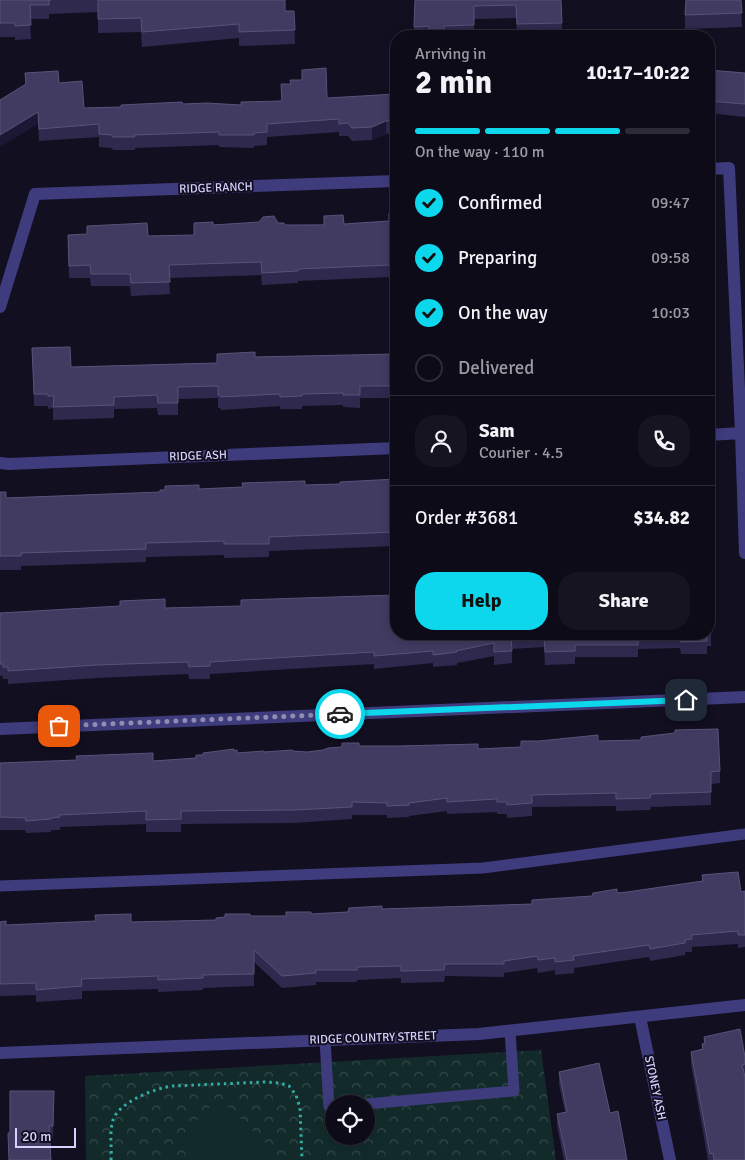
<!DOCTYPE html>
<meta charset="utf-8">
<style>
:root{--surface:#0e0b19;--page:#171422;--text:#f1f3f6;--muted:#9b9ba2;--line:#2e2b38;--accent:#0dd7ed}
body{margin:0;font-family:Signika,sans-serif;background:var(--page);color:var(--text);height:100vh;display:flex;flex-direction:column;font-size:19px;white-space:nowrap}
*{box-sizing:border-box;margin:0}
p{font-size:16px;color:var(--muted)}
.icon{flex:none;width:28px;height:28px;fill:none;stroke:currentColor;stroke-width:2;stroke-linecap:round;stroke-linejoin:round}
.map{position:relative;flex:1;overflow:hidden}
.side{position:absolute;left:390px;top:30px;width:325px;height:610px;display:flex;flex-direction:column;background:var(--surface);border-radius:20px;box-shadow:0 2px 12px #0003,0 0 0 1px var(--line)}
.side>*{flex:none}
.fabs{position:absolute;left:325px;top:1095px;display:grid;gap:10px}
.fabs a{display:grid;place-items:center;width:50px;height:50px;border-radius:50%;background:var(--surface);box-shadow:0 2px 12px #0003,0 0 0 1px var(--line);font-size:25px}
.scale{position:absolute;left:15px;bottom:12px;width:61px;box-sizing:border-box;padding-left:5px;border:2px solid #d6d1fd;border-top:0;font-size:14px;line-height:18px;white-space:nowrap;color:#d6d1fd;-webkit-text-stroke:4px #120f21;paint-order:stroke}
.pin{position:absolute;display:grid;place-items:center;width:42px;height:42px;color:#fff;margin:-21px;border-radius:10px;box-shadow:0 2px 8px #0006}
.courier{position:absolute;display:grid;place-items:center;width:50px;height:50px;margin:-25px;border:4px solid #0dd7ed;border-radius:50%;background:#fff;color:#222;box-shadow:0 1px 6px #0007}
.overview em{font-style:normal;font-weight:800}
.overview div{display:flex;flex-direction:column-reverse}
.overview{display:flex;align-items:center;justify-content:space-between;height:85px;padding:0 25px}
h1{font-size:32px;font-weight:800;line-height:38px}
.bar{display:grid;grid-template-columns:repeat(4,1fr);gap:8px 5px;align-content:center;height:60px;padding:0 25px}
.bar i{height:6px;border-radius:4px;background:var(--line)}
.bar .on{background:var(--accent)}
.bar p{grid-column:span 4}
.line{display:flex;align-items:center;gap:12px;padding:0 25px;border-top:1px solid var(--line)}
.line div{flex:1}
.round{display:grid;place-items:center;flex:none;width:52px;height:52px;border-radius:20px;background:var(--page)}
ol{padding:0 25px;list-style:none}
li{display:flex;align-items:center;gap:15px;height:55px}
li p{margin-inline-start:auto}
li .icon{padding:5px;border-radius:50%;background:var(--accent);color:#111;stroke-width:4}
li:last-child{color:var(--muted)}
li i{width:28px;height:28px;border:2px solid var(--line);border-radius:50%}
.button{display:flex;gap:10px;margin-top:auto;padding:10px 25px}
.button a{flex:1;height:58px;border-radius:20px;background:var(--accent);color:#111;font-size:20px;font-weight:800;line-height:58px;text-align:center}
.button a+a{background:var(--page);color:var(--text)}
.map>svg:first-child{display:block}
</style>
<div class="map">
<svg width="745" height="1160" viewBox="0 0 745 1160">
<defs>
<pattern id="forest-crowns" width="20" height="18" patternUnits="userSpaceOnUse" patternTransform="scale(1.25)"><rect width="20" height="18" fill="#122b2a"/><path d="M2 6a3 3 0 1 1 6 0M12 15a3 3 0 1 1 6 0" fill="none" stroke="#34494a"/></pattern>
</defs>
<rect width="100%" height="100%" fill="#120f21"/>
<!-- forest -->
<path fill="url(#forest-crowns)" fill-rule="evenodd" d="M541,1050L556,1160H86L85,1076ZM334,1104H366V1136H334Z"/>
<!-- pitch -->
<path fill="#122b2a" d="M219,1098L283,1160H203L180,1137Z"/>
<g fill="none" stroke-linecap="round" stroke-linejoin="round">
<!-- path -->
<path stroke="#35ada6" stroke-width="3" stroke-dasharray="2.5 4" stroke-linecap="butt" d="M111,1160C112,1148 109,1132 113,1120C119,1102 155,1088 173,1086L265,1082L280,1083L289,1086L296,1095L300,1108L302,1160"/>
<!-- service -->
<path stroke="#3f3c7e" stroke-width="11" d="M0,886L483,868L745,834
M325,1040L329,1107H334
M366,1104L514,1091L510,1031"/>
<!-- minor -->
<path stroke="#3f3c7e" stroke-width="12" d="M709,169L729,168L741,433L745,553
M0,307L35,194L396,181
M709,435L741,433
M0,463L9,464L396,448
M0,729L745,697
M640,1017L670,1160
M0,1053L479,1034L745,1005"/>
</g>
<!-- wall -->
<path fill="#30294e" d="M0,0H212L285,11H294L295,44L239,46V38L142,47L141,32L98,33V12L49,14V19H30L31,39L15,40V37H0Z
M415,0H551L562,23V35L517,36L516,18L474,19V36H414Z
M741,0L742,27L685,29V15Z
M302,70L327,98L396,94V133L386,134L372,140L352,141L348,136H339V132L267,137V145L254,146V148L219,147V145L135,148V150H113L112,148L99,147V137L39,141L38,124L25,85V73L59,83L84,108L121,107L183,104L241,105L281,101V84H290L302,80Z
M709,70L745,73V117L709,113Z
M396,213V285H391V277L298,281V283L262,285L261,275L169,278L170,294L131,296L130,286H91L90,278H69L68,235L148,236L194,235V223L213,225L278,223L285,225L344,224L389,221Z
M32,348L71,367L217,363L255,357L396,354V398H360V408L343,407V405L302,406V409H280V406L221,410L220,408H218V398L178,399V415H158L157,408L114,409V418L53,420V408L48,409V406H34Z
M396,479V546L269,551V557L224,558V555L146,557V562L21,566V570H0V492L6,498L160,492L199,489L340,484Z
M165,608L711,633V646H707V654H681L680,648L638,649V657H575V664L545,665L544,647L512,649V663L494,665V656L457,663V665L433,667V663L374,669V664L210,674V679H189L188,674L96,678L8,684V679H3V676H0V613Z
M598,741L720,771V783L711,784V805L651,807L650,810L616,811V806L532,807V816L507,818V814H497V812L447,814V811L409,816V817L387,818V815H352V819L294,823L181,824V832H146V824L60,827V830H51V832L26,833L25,830H0V763L153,761L196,758L203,755L234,751L237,753L307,752L359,746L478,749L521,747Z
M702,875L741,892L745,891V947L738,948V944L692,947V952H685V955L650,961L649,957L574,968V973L555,975V970L538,973L537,968L504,973V977L445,976L444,982L401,983V978L357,980V982H316V985L282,988L254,962V986L203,988V990L158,992V989L82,991V999L36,1002V995L0,996V922L6,925L216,920L250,916H286L382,909L532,904L617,893L627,892L702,881Z
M704,1037L745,1057V1160H708L691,1064V1052L702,1049V1044H704Z
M559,1072L610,1113L627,1160H564L557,1126V1114L565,1112L559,1084Z
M54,1091L53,1138H50L51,1160H9L8,1133H10Z"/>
<!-- shaded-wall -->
<path fill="#1c1734" d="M38,112V124L0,147V135Z
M386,121V134L372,140V127Z"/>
<!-- building -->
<path fill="#413b61" stroke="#595279" d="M0,0H51H49V5H30L31,25L15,26V23H0Z
M98,0H285V11H294L295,30L239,32V24L142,32L141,18L98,19Z
M415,0H561L562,23L517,24L516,5L474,6V25L444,26V36H429V26L414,27Z
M686,0H741L742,13L685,15Z
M326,68L327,98L396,94V120L386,121L372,127L352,128L348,123L339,124V119L267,124V132L254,133V135H219V132L134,135L135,137H113L112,135L99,134V124L39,129L38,112L0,135V100L26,84L25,73L58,71L59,83L82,81L84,108L121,107V105L182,102L183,104L206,103L241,105V102L282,101L281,84H291L290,80H302V70Z
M709,70L745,73V104L709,101Z
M389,213H396V273H391V265L298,269V271L262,273L261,262L169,265L170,282L131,283L130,274H91L90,265L69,266L68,235L87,234V226L147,223L148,236L194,235V223L213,222V225L259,222L263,217L274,216L278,223H284L285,225H324V216L343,215L344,224L389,221Z
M70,347L71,367L217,363V354L255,352V357L396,354V386H360V395H343V393L302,394V396L280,397V394L221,397L220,395H218V386L178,387V403H158L157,395L114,397V405L53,407L54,396H48V394H34L32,348Z
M396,479V532L269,537V544H224V541L146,543V549L21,553V556H0V492H6V498L160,492V490H165V486L199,485V489L243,487L242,483L305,481V485L340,484V482Z
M396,595V634H707V641L681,642L680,636H638V645H575V651L545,652L544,635L511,637L512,651L494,652V643L456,651L457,652L433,655V651L374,656V652L210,662V666L189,667L188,662L96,665L8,671V667H3V664H0V613L120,606V601L165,599V608L241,606V600Z
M709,601L711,633L709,634Z
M718,729L720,771L711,772V792L651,794L650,798L616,799V793L532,795V803L507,805V802H497V799L447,802V798L409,803V805L387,806V803L352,802V807L294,810L181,811V819L146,820V811L59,815L60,817L51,818V819L26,821L25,818L0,817V763L77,760L76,756L153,753V761L196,758V755H203V753L234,749V751L237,750V753L264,751V752L292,750L293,751L307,752L323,750L328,748L342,747V743H359V746H398L478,744V749L521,747V741H539L598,735V741L641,740V737L675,733V730Z
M738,872L741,892L745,891V935H738V931L691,935L692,939L685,940V943L650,949L649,945L573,956L574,960L555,962V958L538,960L537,956L504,961V964H445L444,970L401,971V966L357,967V970H316V973L282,976L254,950V974L203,975V978L158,980V976L81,979L82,986L36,990V983L0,984V922L6,921V925L96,921L95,915L131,914V922L216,920V918L225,917V914H250V916H286V912H311V914L348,912L349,908L382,906V909L532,904V900L592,896L593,893L617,889V893L627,892L703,881L702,875Z
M740,1029L745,1057V1064L742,1065L745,1077V1160H714L713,1153L710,1154L691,1052L703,1049L702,1044L705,1043L704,1037Z
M599,1063L610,1113L618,1111L627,1160H567L557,1114L567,1112L559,1072Z
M10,1091H54L53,1126H49L51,1160H9L8,1133H10Z"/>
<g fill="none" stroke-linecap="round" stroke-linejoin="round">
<!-- done -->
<path stroke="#918db0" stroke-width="5" stroke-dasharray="0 9" d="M59,726L340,714"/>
<!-- route -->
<path stroke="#0dd7ed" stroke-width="6" d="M340,714L686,700"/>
</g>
<g text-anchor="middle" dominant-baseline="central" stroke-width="4" stroke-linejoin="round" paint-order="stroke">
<!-- street labels -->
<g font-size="12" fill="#d6d1fd" stroke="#120f21">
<text transform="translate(216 188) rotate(-2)">RIDGE RANCH</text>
<text transform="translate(198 456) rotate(-2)">RIDGE ASH</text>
<text transform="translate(373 1038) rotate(-2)">RIDGE COUNTRY STREET</text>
<text transform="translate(655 1088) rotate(78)">STONEY ASH</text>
</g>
</g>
</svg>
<div class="fabs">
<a><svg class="icon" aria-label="locate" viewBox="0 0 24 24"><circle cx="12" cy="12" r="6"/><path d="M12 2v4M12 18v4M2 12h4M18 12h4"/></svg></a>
</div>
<div class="scale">20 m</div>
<div class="pin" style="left:59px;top:726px;background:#ea580c"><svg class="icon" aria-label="bag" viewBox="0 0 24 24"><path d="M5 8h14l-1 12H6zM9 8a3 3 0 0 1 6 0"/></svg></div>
<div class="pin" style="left:686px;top:700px;background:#1f2937"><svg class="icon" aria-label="home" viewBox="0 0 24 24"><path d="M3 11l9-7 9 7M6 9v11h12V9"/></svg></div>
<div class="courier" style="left:340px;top:714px"><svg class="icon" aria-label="car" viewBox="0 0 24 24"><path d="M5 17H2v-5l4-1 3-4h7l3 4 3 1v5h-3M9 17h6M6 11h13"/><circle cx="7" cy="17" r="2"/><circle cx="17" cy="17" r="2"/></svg></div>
<section class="side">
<div class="overview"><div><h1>2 min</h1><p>Arriving in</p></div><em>10:17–10:22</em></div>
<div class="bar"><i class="on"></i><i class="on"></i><i class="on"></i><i></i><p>On the way · 110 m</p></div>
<ol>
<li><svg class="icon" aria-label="check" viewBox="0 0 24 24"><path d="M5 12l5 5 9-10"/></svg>Confirmed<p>09:47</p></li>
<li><svg class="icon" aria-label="check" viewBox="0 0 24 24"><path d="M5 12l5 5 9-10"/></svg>Preparing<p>09:58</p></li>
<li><svg class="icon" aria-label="check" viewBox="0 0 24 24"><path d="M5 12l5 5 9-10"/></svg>On the way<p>10:03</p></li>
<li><i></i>Delivered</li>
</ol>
<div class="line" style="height:90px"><a class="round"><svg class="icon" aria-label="person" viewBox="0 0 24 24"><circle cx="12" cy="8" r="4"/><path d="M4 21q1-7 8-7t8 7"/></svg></a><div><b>Sam</b><p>Courier · 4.5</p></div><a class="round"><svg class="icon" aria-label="phone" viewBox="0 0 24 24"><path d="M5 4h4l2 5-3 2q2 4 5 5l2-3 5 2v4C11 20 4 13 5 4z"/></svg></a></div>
<div class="line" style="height:65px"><div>Order #3681</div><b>$34.82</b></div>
<div class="button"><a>Help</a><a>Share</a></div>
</section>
</div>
